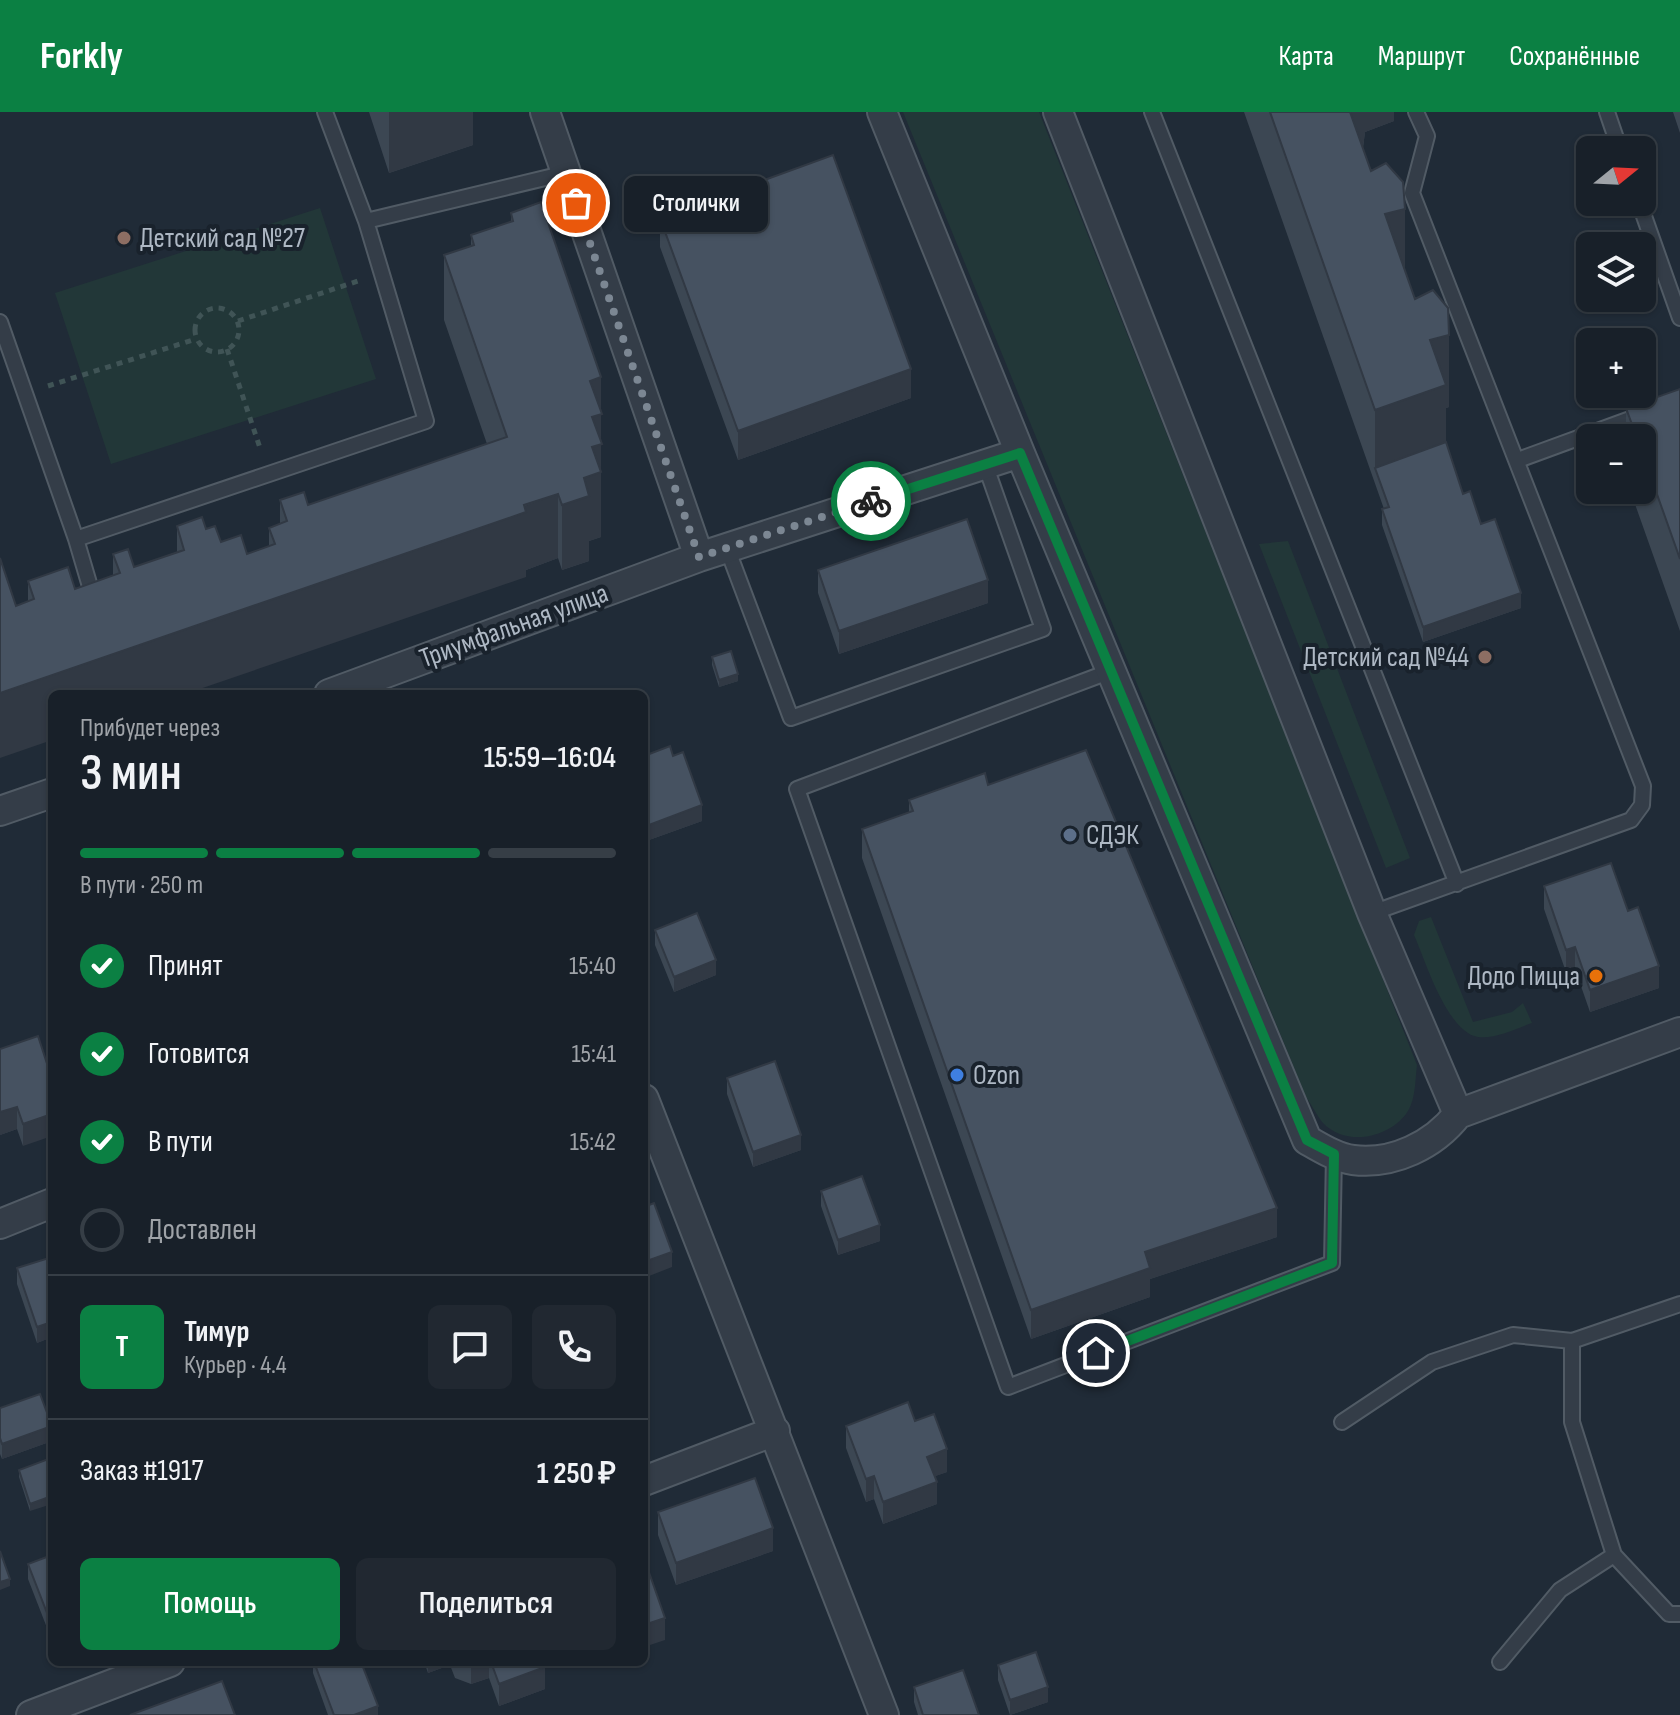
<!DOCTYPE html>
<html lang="ru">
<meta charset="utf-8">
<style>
:root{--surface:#182029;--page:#212831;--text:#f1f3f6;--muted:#9fa3a8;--line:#363e46;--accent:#0b8043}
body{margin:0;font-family:"Sofia Sans Condensed",sans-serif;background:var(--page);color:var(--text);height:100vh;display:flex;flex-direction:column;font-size:30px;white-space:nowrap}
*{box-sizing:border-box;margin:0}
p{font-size:26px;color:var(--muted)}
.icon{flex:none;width:44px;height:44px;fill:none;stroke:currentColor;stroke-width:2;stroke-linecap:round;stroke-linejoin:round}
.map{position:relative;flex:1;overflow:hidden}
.panel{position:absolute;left:48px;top:578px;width:600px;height:976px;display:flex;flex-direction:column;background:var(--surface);border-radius:12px;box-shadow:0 2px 6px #0004,0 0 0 2px var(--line)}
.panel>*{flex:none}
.needle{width:52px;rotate:72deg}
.tools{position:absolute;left:1576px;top:24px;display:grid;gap:16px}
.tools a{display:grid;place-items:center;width:80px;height:80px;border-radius:12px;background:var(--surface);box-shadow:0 2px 6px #0004,0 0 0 2px var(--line);font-size:40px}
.pin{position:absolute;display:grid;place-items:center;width:68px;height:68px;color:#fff;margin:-34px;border:4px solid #fff;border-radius:50%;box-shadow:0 2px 8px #0007}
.courier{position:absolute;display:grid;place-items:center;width:80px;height:80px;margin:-40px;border:6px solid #0b8043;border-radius:50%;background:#fff;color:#222;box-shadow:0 2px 10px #0007}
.bubble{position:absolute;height:56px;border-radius:12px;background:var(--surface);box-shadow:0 2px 6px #0004,0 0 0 2px var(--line);font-size:26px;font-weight:600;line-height:56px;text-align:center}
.head em{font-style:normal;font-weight:600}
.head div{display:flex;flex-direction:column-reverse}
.head{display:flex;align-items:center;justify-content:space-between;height:136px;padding:0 32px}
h1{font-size:52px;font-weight:600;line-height:60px}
.bar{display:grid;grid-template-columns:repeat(4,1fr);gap:12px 8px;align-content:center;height:96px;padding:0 32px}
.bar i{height:10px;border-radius:6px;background:var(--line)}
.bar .active{background:var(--accent)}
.bar p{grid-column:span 4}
.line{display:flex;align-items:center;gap:20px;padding:0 32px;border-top:2px solid var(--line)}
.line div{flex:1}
.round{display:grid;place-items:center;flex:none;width:84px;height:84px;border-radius:12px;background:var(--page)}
ol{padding:0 32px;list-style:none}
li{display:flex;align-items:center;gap:24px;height:88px}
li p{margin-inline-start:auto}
li .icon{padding:8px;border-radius:50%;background:var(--accent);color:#fff;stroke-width:4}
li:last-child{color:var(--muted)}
li i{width:44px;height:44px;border:4px solid var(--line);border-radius:50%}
.button{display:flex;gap:16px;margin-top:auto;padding:16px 32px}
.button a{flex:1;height:92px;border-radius:12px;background:var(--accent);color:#fff;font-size:32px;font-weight:600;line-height:92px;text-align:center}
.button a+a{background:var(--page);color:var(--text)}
header{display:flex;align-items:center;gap:48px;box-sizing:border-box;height:112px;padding:0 40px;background:var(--accent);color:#fff}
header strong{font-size:38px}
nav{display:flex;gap:44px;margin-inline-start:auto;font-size:28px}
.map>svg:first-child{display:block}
</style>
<header>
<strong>Forkly</strong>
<nav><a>Карта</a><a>Маршрут</a><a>Сохранённые</a></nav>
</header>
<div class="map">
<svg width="1680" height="1603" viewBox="0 0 1680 1603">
<rect width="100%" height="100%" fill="#202b37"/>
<!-- green -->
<path fill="#223738" d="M903,0H1039L1417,953C1415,968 1416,989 1406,1002C1388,1026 1346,1035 1323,1011C1317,1004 1312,993 1306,985Z
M320,96L376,267L111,352L55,181Z
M1288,429L1410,746L1386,756L1259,432Z
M1431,805L1473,910L1512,900L1523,891L1532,911C1517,916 1496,927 1478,925C1447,920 1426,850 1414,823L1419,809Z"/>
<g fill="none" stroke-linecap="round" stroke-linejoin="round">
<!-- lane casing -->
<g stroke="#515b65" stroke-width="18">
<path id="lane" d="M1152,0L1457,772
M1607,0L1620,38
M1639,90L1680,206
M366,109L566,61
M0,210L76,427L426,309L366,109L325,0
M1518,348L1641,303
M76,427L94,488
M727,436L791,606L1043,517L985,352
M1111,559L797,677L1008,1275L1332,1151L1334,1042
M1372,801L1631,708L1642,693L1643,674L1412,81L1427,24L1416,0
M1680,1192L1572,1229V1310L1614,1443L1669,1502H1680
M1342,1310L1432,1250L1513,1223L1572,1229
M1500,1550L1560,1478L1614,1443"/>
</g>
<!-- street casing -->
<g stroke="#515b65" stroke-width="32">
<path id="street" d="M545,0L699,445
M882,0L1020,341L1307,1028C1321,1036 1337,1046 1353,1048C1393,1053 1434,1033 1458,1002L1680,920
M1058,0L1372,801L1458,1002
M329,582L699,445L1020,341
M0,699L52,681
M644,987L884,1603
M0,1112L52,1091
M644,1369L775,1319
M31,1603L170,1550"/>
</g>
<!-- path -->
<path stroke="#405456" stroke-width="5" stroke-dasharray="6 6" stroke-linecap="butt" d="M195 218a22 22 0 1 1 44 0a22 22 0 1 1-44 0Z
M238,209L361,168
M227,237L261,339
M48,274L196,227"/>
<!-- lane -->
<use href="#lane" stroke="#343d48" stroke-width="14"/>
<!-- street -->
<use href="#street" stroke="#343d48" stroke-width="28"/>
</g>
<!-- wall -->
<path fill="#3c4753" d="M369,0H473V33L389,61Z
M1244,0H1394V9L1365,20L1363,36L1405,158L1449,295L1446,296V330L1463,382L1481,412L1521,496L1423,530L1382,413V397H1384Z
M1673,0H1680V21Z
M511,101L601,300V425L589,429V449L562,458L558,446L526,458V465L16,494L28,490V469L75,477L113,464V442L134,455L177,440V414L206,417L221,430L247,442L269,434V416L280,412V388L308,393L487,332L444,208V143L471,134V123L511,110Z
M660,106L911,286L738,348L660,135Z
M1680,277V519L1630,378H1642V326H1626V296Z
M818,458L988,491L839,542L818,481Z
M712,545L738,569L719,575L712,553Z
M644,644L702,709L649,728L644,715Z
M988,673L1277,1125L1150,1167V1185L1031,1227L862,746V717L909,701V688Z
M1544,774L1628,799L1659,876L1590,900L1575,857L1566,860L1544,797Z
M655,818L716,863L674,880L655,833Z
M38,924L23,1034L17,1017L0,1023Z
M727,966L801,1038L753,1055L727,982Z
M821,1079L880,1129L838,1143L821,1094Z
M52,1145V1225L37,1231L17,1172V1156Z
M0,1296L52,1329L2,1347L0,1342Z
M915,1309L947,1360L935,1364L937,1392L883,1412L874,1387L866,1390L846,1336V1314Z
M51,1346L30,1399L19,1365V1358Z
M658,1400L773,1439L676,1473L658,1423Z
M52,1443L49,1521L28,1467V1452Z
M313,1550H361L378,1603H328L313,1561Z
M424,1550H543L545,1577L499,1594L489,1566L471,1572L455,1566L450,1553L428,1561Z
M998,1553L1048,1590L1010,1603L998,1568Z
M914,1575L979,1603H918L914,1590Z"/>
<!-- shaded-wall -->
<path fill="#313944" d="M389,0H473V33L389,61Z
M1345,0H1394V9L1365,20L1362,43Z
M1405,97V169L1385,102Z
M1449,223V295L1446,296V346L1375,356V371V298L1430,228Z
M911,257V286L738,348V319Z
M601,265V425L589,429V449L562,458V393L584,366L590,269Z
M558,382V446L526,458V465L185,582H52V628L0,646V581Z
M988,468V491L839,542V519Z
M1521,481V496L1423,530V515Z
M738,562V569L719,575V568Z
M702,693V709L649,728V713Z
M1575,835V857L1566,860V838Z
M716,848V863L674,880V865Z
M1659,854V876L1590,900V878Z
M17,995V1017L0,1023V1000Z
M52,1002V1024L23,1034V1012Z
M801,1023V1038L753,1055V1040Z
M1277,1096V1125L1150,1167V1185L1031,1227V1198L1145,1140Z
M880,1113V1129L838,1143V1128Z
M672,1140V1155L644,1166V1150Z
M52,1210V1225L37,1231V1215Z
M52,1314V1329L2,1347V1332Z
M947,1337V1360L927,1367V1345Z
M874,1364V1387L866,1390V1367Z
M937,1370V1392L883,1412V1390Z
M52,1384V1392L30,1399V1392Z
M773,1416V1439L676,1473V1451Z
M10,1467V1474L0,1478V1470Z
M52,1505V1520L49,1521V1506Z
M665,1506V1528L644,1535V1513Z
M428,1550H450V1553L428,1561Z
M471,1550H489V1566L471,1572Z
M545,1555V1577L499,1594V1572Z
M1048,1575V1590L1010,1603V1588Z
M378,1594V1603H354Z"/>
<!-- building -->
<path fill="#465261" stroke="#313944" stroke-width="2" d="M1270,0H1350L1371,59L1386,51L1403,70L1405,97L1385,102L1415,187L1433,178L1448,196L1449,223L1430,228L1446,273L1375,298Z
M833,43L911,257L738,319L660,106Z
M541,90L601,265L590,269L602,302L592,305L602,332L592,335L601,360L584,366L589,384L562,393L558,382L524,393L526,400L0,581V446L16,494L34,487L28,469L68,455L75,477L120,461L113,442L128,437L134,455L184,438L177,414L202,405L206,417L215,414L221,430L241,423L247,442L275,432L269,416L287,409L280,388L304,380L308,393L507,325L444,143L474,133L471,123L513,109L511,101Z
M1680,277V447L1642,340V326H1637L1626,296Z
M1446,330L1463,382L1470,379L1481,412L1495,407L1521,481L1423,515L1382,397L1389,395L1375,356Z
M967,407L988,468L839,519L818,458Z
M731,539L738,562L719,568L712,545Z
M670,634L673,644L683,640L702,693L649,713L644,700V644Z
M1086,638L1277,1096L1145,1140L1150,1156L1031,1198L862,717L913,699L909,688L985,661L988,673Z
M1611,751L1628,799L1638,795L1659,854L1590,878L1575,835L1566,838L1544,774Z
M697,801L716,848L674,865L655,818Z
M38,924L52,967V1002L23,1012L17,995L0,1000V937Z
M775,949L801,1023L753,1040L727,966Z
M862,1064L880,1113L838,1128L821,1079Z
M654,1091L672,1140L644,1150V1095Z
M52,1145V1210L37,1215L17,1156Z
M40,1282L52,1314L2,1332L0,1326V1296Z
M908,1290L915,1309L934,1302L947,1337L927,1345L937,1370L883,1390L874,1364L866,1367L846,1314Z
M51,1346L52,1351V1384L30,1392L19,1358Z
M755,1366L773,1416L676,1451L658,1400Z
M0,1439L10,1467L0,1470Z
M52,1443V1505L49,1506L28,1452Z
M644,1446L665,1506L644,1513Z
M1036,1540L1048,1575L1010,1588L998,1553Z
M314,1550H361L378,1594L354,1603H334Z
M491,1550H543L545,1555L499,1572Z
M963,1558L979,1603H923L914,1575Z
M222,1569L235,1603H130Z"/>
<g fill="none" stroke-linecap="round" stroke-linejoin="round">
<!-- done -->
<path stroke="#7c8793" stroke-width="8" stroke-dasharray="0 14.4" d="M576,91L699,445L871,389"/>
<!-- route -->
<path stroke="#0b8043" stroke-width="10" d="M871,389L1020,341L1307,1028L1334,1042L1332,1151L1096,1241"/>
</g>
<!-- markers -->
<g fill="#8d6e63" stroke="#19222c" stroke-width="3">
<circle cx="124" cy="126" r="8"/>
<circle cx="1485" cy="545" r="8"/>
</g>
<circle fill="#5c6f8a" stroke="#19222c" stroke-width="3" cx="1070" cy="723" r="8"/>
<circle fill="#e8710a" stroke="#19222c" stroke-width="3" cx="1596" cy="864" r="8"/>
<circle fill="#3f7fe0" stroke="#19222c" stroke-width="3" cx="957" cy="963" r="8"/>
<g text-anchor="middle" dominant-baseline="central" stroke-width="8" stroke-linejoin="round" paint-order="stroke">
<!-- poi labels -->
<g font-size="28" fill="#aeb8c4" stroke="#19222c" text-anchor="start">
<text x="140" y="126">Детский сад №27</text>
<text x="1469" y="545" text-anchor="end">Детский сад №44</text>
<text x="1086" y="723">СДЭК</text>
<text x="1580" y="864" text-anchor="end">Додо Пицца</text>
<text x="973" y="963">Ozon</text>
</g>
<!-- street labels -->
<g font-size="28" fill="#aeb8c4" stroke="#19222c">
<text transform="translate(514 514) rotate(-20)">Триумфальная улица</text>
</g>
</g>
</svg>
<div class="tools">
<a><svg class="needle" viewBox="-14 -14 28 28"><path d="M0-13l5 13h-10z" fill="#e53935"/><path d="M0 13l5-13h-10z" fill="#9fa3a8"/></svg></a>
<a><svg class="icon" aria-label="layers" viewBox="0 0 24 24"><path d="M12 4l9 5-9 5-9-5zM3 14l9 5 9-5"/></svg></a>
<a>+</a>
<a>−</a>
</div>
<div class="pin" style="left:576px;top:91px;background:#ea580c"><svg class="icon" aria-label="bag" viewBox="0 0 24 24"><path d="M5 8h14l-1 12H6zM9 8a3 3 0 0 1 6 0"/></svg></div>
<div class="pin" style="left:1096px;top:1241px;background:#1f2937"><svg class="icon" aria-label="home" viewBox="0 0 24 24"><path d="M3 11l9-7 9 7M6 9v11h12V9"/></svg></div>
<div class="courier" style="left:871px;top:389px"><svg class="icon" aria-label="bike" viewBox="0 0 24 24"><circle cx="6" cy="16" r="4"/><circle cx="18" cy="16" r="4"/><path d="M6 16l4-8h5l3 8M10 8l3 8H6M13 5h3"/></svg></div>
<div class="bubble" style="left:624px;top:64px;width:144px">Столички</div>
<section class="panel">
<div class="head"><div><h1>3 мин</h1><p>Прибудет через</p></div><em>15:59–16:04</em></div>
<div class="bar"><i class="active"></i><i class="active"></i><i class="active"></i><i></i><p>В пути · 250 m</p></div>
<ol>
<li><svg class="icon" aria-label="check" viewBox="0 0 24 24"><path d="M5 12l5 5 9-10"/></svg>Принят<p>15:40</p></li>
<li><svg class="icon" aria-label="check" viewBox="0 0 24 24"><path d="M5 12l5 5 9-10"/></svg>Готовится<p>15:41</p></li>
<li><svg class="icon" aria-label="check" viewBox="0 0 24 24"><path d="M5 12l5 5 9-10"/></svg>В пути<p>15:42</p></li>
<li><i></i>Доставлен</li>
</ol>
<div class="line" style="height:144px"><b class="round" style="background:var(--accent);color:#fff">Т</b><div><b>Тимур</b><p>Курьер · 4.4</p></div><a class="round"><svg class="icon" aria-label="chat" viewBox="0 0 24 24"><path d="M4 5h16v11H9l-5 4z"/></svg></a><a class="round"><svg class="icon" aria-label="phone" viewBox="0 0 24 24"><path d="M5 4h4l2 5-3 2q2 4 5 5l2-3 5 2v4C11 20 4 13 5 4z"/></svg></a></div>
<div class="line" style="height:104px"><div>Заказ #1917</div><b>1 250 ₽</b></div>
<div class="button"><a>Помощь</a><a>Поделиться</a></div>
</section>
</div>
